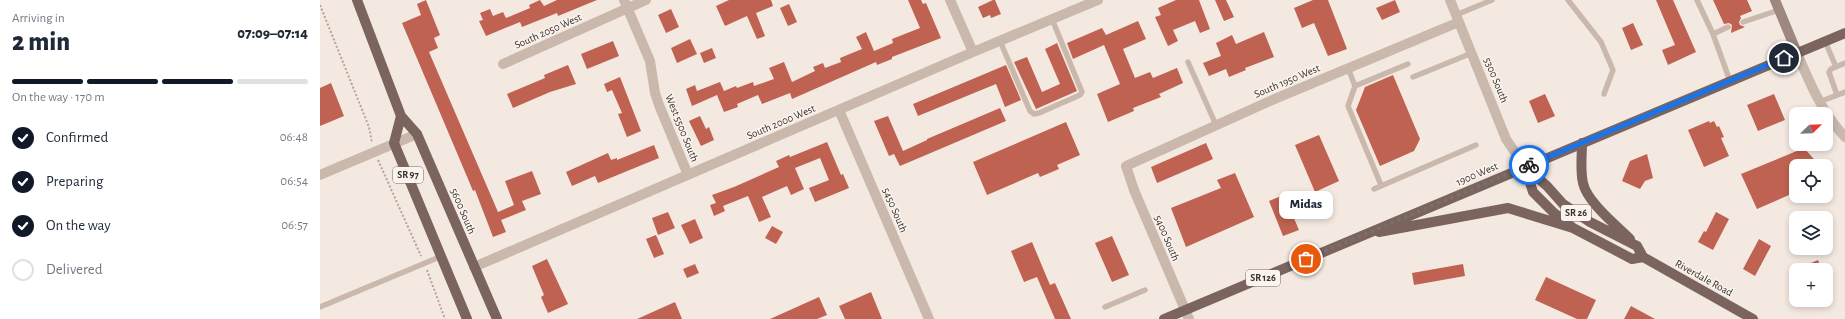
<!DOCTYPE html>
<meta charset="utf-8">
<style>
:root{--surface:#fff;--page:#f2f2f3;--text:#1f2937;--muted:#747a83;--line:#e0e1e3;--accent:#111827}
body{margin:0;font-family:"Alegreya Sans",sans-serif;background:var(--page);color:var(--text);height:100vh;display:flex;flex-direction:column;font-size:15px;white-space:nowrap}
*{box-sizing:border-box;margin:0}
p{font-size:13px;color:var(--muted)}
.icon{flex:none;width:22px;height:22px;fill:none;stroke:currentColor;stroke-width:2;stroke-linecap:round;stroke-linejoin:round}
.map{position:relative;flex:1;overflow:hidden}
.sheet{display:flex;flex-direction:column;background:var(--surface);width:320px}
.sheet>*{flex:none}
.needle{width:26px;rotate:67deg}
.controls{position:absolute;left:1469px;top:107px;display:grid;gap:8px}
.controls a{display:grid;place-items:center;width:44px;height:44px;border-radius:8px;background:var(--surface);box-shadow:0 2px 6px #0003;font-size:20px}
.pin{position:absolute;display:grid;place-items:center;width:34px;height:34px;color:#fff;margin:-17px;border:2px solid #fff;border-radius:50%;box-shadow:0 1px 4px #0007}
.courier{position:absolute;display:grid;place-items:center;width:40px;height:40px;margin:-20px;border:3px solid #1a73e8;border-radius:50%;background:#fff;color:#222;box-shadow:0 1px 5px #0007}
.bubble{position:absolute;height:28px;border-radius:8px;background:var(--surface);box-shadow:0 2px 6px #0003;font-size:13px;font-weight:800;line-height:28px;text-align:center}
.summary em{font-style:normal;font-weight:800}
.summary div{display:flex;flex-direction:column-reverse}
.summary{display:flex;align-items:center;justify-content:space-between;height:68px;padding:0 12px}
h1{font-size:26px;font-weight:800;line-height:30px}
.bar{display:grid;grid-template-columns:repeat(4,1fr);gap:6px 4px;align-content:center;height:48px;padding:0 12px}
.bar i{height:5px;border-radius:3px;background:var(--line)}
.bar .active{background:var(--accent)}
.bar p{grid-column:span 4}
ol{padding:0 12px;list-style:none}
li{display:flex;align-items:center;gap:12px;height:44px}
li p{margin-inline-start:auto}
li .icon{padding:4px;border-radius:50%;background:var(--accent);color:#fff;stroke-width:4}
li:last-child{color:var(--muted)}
li i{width:22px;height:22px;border:2px solid var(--line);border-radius:50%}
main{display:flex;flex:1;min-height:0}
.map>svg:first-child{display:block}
</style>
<main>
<section class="sheet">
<div class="summary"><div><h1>2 min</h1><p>Arriving in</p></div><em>07:09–07:14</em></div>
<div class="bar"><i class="active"></i><i class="active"></i><i class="active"></i><i></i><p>On the way · 170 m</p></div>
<ol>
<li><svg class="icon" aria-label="check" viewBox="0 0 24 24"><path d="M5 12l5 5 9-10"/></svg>Confirmed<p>06:48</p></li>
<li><svg class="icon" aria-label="check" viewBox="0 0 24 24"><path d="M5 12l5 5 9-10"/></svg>Preparing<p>06:54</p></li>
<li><svg class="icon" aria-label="check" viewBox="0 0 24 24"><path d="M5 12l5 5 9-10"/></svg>On the way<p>06:57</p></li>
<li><i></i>Delivered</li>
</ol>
</section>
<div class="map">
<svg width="1525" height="319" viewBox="0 0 1525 319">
<rect width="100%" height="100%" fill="#f3e9e1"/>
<!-- building -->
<path fill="#c06251" d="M106,0L120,35L114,38L118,48L109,52L178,212L194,205L185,181L212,171L221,194L202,201L206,210L181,220L186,232L173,237L155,190L153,191L148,179L82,23L101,15L97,4Z
M220,0L224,6L237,0H277L238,16L237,13L202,27L200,22L166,36L159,21L163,20L160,13L170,9L173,16L183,12L186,18L210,8L209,5Z
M409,0H451L453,6L436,13L445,36L437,39L427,16L405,26L396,6Z
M588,0H601L603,4L606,3L621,38L572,57V59L557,65L556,62L472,99L470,93L442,104L438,95L417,104L418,107L404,112L397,95L372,106L366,89L375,85L377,91L400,82L404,91L416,86L417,88L433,82L434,86L454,79L449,68L464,62L472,82L495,71L493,67L503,63L505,68L521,62L520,58L542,49L536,37L546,32L554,51L573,43L572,39L600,28Z
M673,0H675L681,14L671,18L670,15L663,18L658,7Z
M856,0H879L890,29L880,33L875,21L853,30L858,41L848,46L835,17L841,15L838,8Z
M895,0H906L914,17L904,21Z
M993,0H1008L1027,49L1008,56L994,23L982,28L974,8Z
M1075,0L1080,12L1062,20L1056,8Z
M1336,0H1353L1376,52L1348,65L1342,50L1355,45Z
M1393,0H1427L1432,11L1420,16L1421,18L1419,22L1420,25L1425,27L1411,33L1412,25L1409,23L1404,24Z
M469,4L477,22L468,26L460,8Z
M351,9L359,27L346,33L338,15Z
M818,21L826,39L803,49L815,78L830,72L833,78L857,68L863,83L839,94L841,97L813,108L814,111L788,122L777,94L800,84L784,45L753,59L747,43L782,28L786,35Z
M1313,23L1323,45L1311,50L1302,28Z
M944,32L954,57L925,68L926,70L909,77L906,69L889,76L883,63L901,56L896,43L912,35L916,44Z
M370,39L377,54L357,63L351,48Z
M293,41L299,56L267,69L261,54Z
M737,43L757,91L716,109L694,62L707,57L722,92L740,84L725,49Z
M392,48L396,58L384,63L380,53Z
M248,65L256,84L230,92L193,108L187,94L225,78L224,75Z
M686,65L701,100L685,107L676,84L598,116L593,104Z
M1073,75L1100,139L1094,151L1060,166L1036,110L1045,87Z
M300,77L321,131L307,137L298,114L302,113L292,90L287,92L284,84Z
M11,83L24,116L0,126V88Z
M1225,94L1235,116L1218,123L1209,101Z
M1454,94L1465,120L1438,131L1427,105Z
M680,108L686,121L580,166L574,154L569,156L554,121L568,116L583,151L607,140V139Z
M380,116L386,129L389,127L394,140L381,146L369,121Z
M1389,121L1390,123L1394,121L1397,127L1399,126L1404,137L1401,138L1409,156L1384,167L1368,130Z
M746,122L760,155L737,165L739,169L720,177L718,173L667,195L653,162Z
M999,135L1019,181L995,192L975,145Z
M507,142L521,175L523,174L529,188L495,202L489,188L509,180L500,158L475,168L484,189L471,195L467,186L442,197L451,217L439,222L428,196L403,206L405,211L394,216L390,205L396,203L392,195L414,187L459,167L456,161L469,155L470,157Z
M886,143L893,159L837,183L831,167Z
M334,145L339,158L278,183L275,176L252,186L246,172L288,153L291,160L297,158V160Z
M1484,148L1500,166H1476V192L1437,209L1421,174Z
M1327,154L1333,178L1325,181L1320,189L1302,181L1310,161Z
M915,173L934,217L866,247L851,208L901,188L897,180Z
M964,195L979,230L963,236L949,201Z
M348,212L355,228L338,235L332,218Z
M1396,212L1409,219L1393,250L1378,242L1384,231L1386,232Z
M375,219L383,238L370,244L361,225Z
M452,226L463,232L456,244L445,238Z
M336,235L344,254L334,258L326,239Z
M792,236L809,275L792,282L775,243Z
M1439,239L1451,246L1435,276L1423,269Z
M712,242L730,285L735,283L751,319H735L717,277L704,282L691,251Z
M227,259L248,304L228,313L221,297L224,295L212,266Z
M1498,260L1502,270H1474Z
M375,264L379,273L367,278L363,269Z
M1143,264L1145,276L1094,285L1092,273Z
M1226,277L1276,300L1267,319H1257L1215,300Z
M551,292L562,319H525L519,306Z
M499,297L507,315L497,319H450Z
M355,302L362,319H317Z
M1311,306L1335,319H1304Z"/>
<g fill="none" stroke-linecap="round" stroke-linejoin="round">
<!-- path -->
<path stroke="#b6a297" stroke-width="2" stroke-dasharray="2 2" stroke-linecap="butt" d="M0,5L49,127L52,143
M58,160L101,256
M107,270L125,319"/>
<!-- lane -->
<path stroke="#cbb8ad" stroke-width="5.5" d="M1248,0L1281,42L1293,70L1284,94
M1377,0L1393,34L1410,81
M1136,15L1172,0
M1423,22L1459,10
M1393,34L1408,27
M680,41L710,111L714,114L719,113L760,95L762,92L732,19
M1505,41L1516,67
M868,62L896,125
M1028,68L1035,86L1028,106L1061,185
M1093,77L1152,53
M1035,86L1088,64
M1517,95L1509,72L1511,69L1525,63
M1499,102L1525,92
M1054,189L1156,145
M0,307L122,256
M785,307L825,290"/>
<!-- street -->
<path stroke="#cbb8ad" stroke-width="10" d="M304,0L330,61L335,93L339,105L368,175
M630,0L653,52
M1130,0L1186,139L1205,167
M1477,53C1490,83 1502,113 1525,137
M183,64L326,0
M519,110L609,319
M0,175L97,134
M154,267L653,52L778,0
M869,319L814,190L806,166L950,101L1139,22"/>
<!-- secondary -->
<path stroke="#9e877e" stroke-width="10" d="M1455,0L1477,53"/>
<!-- primary -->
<path stroke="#7a645d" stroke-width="10" d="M37,0L81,116L97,134L177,319
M81,116L74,143L147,319
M1262,143C1262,156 1260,170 1263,183C1267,202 1296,225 1310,239
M1205,167L1227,186L1243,204L1270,222L1317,246L1323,257L1433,319
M1205,167L1213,192L1234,213L1253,228L1312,259L1323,257
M1059,232L1188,208L1253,228
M844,319L1525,33"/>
</g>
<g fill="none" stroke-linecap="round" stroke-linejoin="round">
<!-- done -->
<path stroke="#7a706b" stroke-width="4" stroke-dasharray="0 7.2" d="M986,259L1209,165"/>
<!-- route -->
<path stroke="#1a73e8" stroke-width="5" d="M1209,165L1464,58"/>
</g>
<g text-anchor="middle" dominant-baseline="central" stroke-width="3" stroke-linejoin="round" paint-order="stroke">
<!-- shield labels -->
<g fill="#faf3ee" stroke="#736a66" stroke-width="1">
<rect x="73" y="167" width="30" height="16" rx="3"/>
<rect x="1241" y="205" width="30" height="16" rx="3"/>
<rect x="926" y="270" width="34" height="16" rx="3"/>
</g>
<g font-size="10" font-weight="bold" fill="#392f2b">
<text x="88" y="175">SR 97</text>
<text x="1256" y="213">SR 26</text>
<text x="943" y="278">SR 126</text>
</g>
<!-- street labels -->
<g font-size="11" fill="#392f2b" stroke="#faf3ee">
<text transform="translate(228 31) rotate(-24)">South 2050 West</text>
<text transform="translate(1176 80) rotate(68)">5300 South</text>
<text transform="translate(967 81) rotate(-23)">South 1950 West</text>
<text transform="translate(461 122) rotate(-23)">South 2000 West</text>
<text transform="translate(362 128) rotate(68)">West 5500 South</text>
<text transform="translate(1157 174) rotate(-23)">1900 West</text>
<text transform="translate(575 210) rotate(67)">5450 South</text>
<text transform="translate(143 211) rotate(67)">5600 South</text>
<text transform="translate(847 238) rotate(67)">5400 South</text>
<text transform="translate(1384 278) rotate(29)">Riverdale Road</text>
</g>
</g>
</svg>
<div class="controls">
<a><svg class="needle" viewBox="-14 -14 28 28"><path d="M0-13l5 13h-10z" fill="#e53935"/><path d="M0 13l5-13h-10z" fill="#747a83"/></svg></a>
<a><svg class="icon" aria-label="locate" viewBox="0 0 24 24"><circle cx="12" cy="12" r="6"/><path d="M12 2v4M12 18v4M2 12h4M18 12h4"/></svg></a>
<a><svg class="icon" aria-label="layers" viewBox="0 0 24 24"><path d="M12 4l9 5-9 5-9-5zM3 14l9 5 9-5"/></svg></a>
<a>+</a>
</div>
<div class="pin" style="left:986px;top:259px;background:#ea580c"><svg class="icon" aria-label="bag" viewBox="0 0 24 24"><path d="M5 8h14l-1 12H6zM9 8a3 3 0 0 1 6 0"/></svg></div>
<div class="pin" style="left:1464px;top:58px;background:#1f2937"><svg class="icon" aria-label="home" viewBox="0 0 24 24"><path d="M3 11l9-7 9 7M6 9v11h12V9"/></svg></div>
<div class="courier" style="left:1209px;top:165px"><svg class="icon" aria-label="bike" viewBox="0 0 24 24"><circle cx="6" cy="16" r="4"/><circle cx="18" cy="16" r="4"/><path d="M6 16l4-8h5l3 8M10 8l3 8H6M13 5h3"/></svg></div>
<div class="bubble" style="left:959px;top:191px;width:54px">Midas</div>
</div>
</main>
